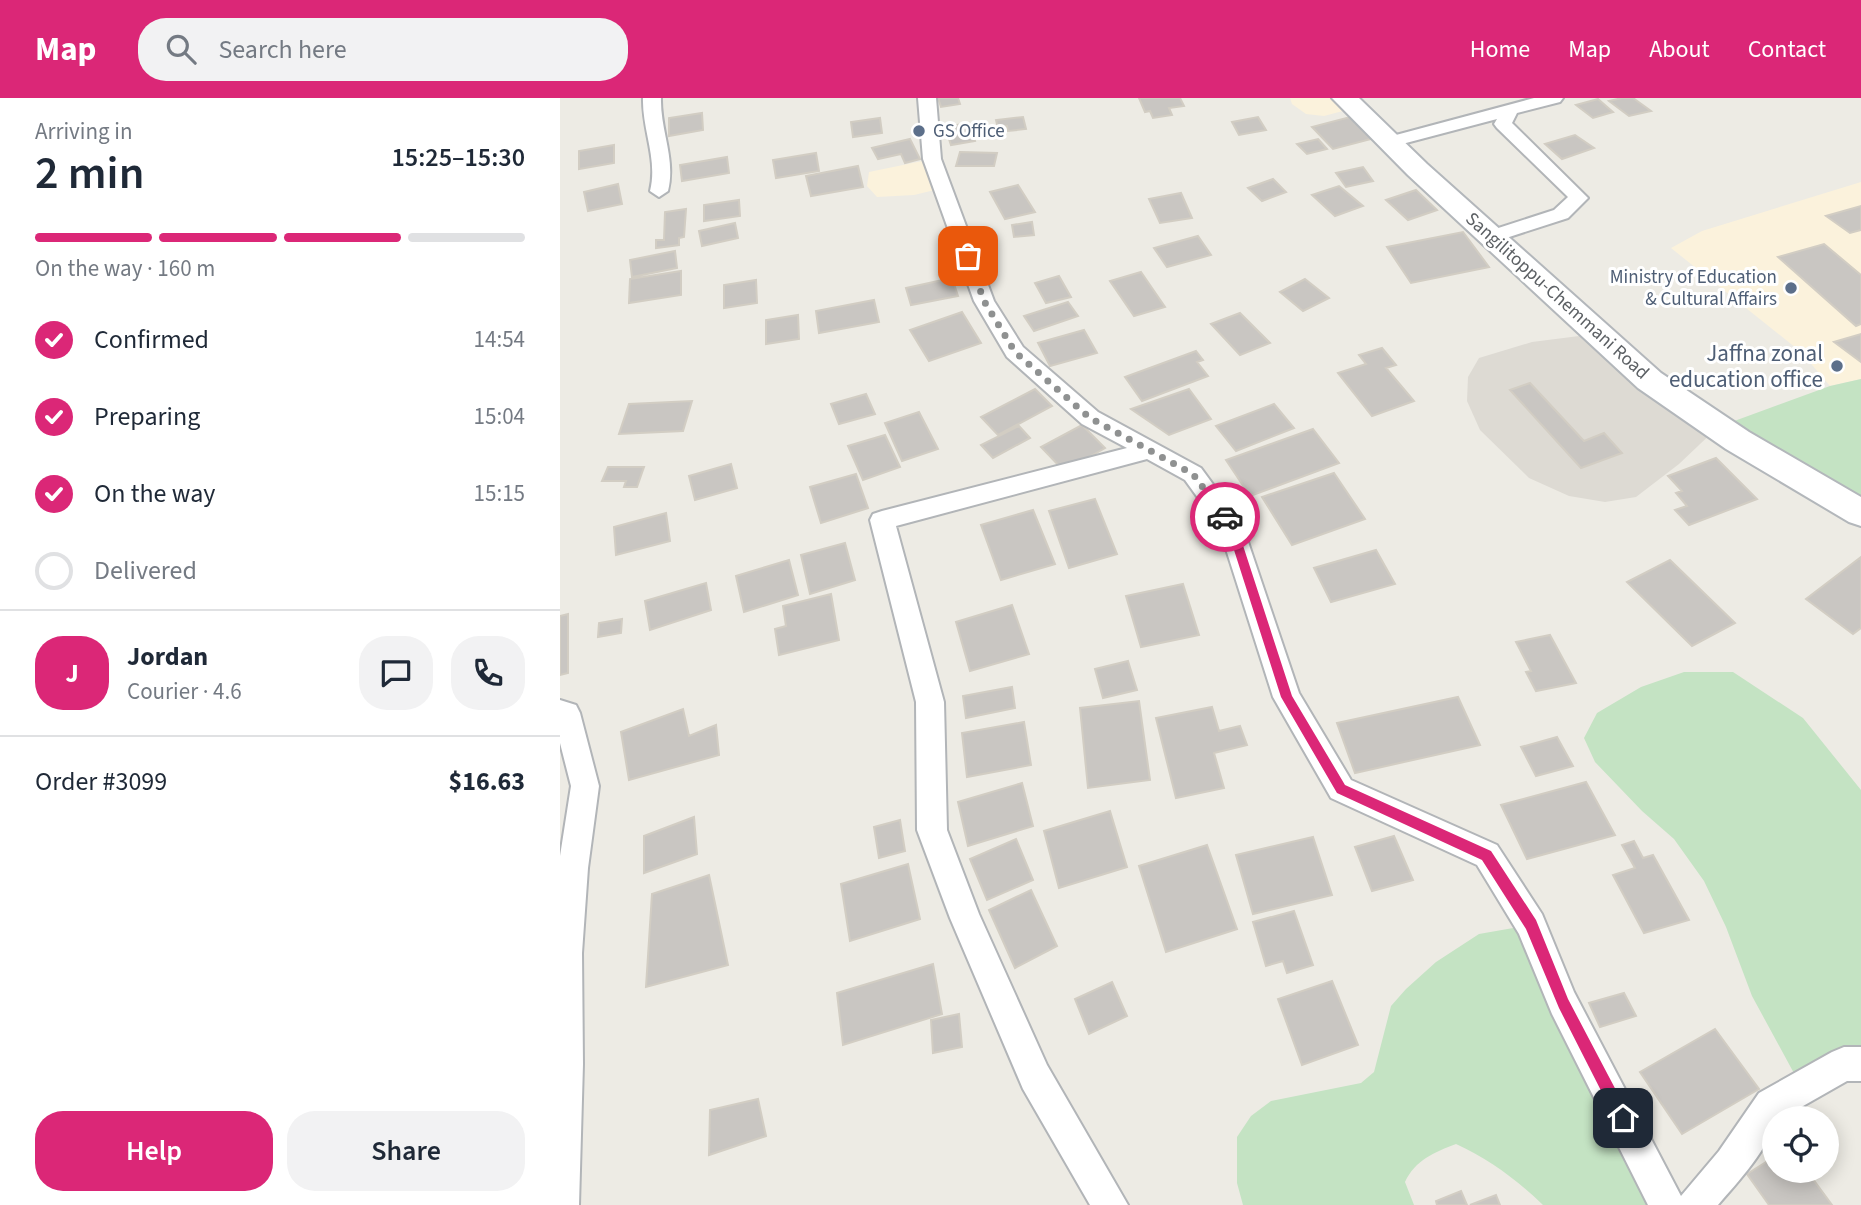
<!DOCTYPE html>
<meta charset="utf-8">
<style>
:root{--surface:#fff;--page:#f2f2f3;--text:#1f2937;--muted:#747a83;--line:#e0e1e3;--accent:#db2777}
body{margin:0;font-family:"Source Sans 3",sans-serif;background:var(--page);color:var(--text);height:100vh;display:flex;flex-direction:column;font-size:26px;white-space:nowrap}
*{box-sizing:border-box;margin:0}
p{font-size:23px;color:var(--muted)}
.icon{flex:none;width:38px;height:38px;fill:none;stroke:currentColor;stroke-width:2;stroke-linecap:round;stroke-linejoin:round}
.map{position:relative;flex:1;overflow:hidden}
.drawer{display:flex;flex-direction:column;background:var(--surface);width:560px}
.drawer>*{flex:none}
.buttons{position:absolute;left:1202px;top:1008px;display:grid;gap:14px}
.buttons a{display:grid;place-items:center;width:77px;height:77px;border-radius:50%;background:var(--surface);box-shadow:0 4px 18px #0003;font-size:35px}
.pin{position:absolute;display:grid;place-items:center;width:60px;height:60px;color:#fff;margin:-30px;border-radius:14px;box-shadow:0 4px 10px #0006}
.courier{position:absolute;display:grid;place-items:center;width:70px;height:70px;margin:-35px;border:5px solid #db2777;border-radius:50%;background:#fff;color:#222;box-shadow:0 2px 9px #0007}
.headline em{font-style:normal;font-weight:600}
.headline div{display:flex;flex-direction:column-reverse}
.headline{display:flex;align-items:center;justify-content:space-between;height:119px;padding:0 35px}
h1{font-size:46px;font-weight:600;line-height:52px}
.bar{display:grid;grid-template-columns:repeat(4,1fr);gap:10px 7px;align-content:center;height:84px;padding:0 35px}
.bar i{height:9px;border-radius:5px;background:var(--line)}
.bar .active{background:var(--accent)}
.bar p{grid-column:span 4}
.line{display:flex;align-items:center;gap:18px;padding:0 35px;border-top:2px solid var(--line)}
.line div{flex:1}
.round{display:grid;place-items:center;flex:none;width:74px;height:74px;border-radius:28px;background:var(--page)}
ol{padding:0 35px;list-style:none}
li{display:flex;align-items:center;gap:21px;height:77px}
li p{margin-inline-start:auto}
li .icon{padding:7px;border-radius:50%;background:var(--accent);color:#fff;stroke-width:4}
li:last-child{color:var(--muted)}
li i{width:38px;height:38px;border:4px solid var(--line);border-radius:50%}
.primary-button{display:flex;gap:14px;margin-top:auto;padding:14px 35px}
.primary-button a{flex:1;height:80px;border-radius:28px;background:var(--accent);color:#fff;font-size:28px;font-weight:600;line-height:80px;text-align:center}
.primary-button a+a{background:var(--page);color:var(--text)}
header{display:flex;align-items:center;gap:42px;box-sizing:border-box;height:98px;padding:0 35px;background:var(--accent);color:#fff}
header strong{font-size:33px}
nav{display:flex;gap:38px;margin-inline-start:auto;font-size:24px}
.search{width:490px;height:63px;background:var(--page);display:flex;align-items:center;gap:18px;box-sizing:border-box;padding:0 24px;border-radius:28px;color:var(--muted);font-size:26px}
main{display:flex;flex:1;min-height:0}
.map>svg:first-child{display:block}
</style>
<header>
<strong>Map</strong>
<div class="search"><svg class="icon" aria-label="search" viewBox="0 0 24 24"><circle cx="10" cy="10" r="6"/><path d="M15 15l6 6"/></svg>Search here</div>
<nav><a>Home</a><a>Map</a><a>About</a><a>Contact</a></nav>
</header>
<main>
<section class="drawer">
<div class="headline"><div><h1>2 min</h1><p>Arriving in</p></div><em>15:25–15:30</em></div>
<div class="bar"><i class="active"></i><i class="active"></i><i class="active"></i><i></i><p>On the way · 160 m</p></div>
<ol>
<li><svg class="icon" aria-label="check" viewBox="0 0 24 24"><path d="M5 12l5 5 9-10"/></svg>Confirmed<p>14:54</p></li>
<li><svg class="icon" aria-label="check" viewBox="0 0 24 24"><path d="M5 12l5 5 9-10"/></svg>Preparing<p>15:04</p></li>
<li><svg class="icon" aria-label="check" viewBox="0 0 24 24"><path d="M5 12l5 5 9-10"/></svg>On the way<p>15:15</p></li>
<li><i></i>Delivered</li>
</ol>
<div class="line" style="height:126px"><b class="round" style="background:var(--accent);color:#fff">J</b><div><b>Jordan</b><p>Courier · 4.6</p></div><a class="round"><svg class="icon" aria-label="chat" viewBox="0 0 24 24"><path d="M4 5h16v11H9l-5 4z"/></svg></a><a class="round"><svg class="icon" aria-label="phone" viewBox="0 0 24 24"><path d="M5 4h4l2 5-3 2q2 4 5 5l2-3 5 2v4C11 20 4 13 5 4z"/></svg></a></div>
<div class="line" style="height:91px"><div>Order #3099</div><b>$16.63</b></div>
<div class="primary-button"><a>Help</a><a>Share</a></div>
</section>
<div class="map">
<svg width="1301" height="1107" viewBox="0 0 1301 1107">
<rect width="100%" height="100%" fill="#edebe4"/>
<!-- commercial -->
<path fill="#fbf2dc" d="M730,0H785L794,10L764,18L746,16L732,6Z
M372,61L383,90L354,97L317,99L307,88L309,74Z
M1301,84V281L1270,288L1241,254L1111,150L1142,133Z"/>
<!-- education -->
<path fill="#dddad3" d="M1035,236L1158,329L1119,366L1076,399L1045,404L1009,398L969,380L920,332L907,303L908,279L919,260L972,244Z"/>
<!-- green -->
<path fill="#c4e3c3" d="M1301,281V415L1158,329L1270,288Z
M1124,574H1173L1243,620L1301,692V966L1242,990L1192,898L1166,829L1144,783L1114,741L1082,713L1035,664L1024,640L1037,615L1081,589Z
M971,827L1107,1107H983C956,1081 930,1062 896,1046C875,1054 855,1062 845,1084L854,1107H683L677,1085V1039L691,1018L711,1003L801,985L814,974L831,908L846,891L876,864L919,836Z"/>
<!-- building -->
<path fill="#c9c6c2" stroke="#d2cdc3" stroke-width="2" d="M378,0H398L400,6L381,9Z
M579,0H620L624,8L609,10L612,17L593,20L590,13L585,14Z
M1062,0H1073L1091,13L1069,18L1049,3Z
M1038,1L1053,14L1033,20L1016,7Z
M142,15L143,32L109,38V20Z
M463,19L466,31L448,33L447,28L438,30L436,22Z
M698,19L706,32L679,37L672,24Z
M790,19L811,41L773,51L752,29Z
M320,20L322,35L293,39L291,24Z
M409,25L415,43L391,47L385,29Z
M1015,37L1034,50L1002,61L985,46Z
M350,41L360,61L345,65L341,56L318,61L312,50Z
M758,41L767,51L747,56L737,46Z
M54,47V65L19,71V53Z
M400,54L437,55L434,68H396Z
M256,55L259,73L216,80L213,62Z
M167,59L169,75L122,83L120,67Z
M298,68L303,89L251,98L246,78Z
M803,69L813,83L786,89L776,75Z
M713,81L726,94L702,103L688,90Z
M58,86L62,106L28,113L24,94Z
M458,87L475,114L445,121L430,94Z
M779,88L803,108L775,118L752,97Z
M856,92L877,112L848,122L826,102Z
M621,95L632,120L600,125L589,101Z
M179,102L180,118L144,123V107Z
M1301,108V132L1290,135L1266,118Z
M126,111L124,139L119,140V147L96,150V142H104L105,114Z
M472,124L474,137L454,139L452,127Z
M175,125L178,140L142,148L139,133Z
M903,134L929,169L851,185L827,149Z
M638,138L651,157L607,169L594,150Z
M1264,146L1301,177V226L1296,228L1218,159Z
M115,153L117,170L72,179L70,162Z
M121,173V197L69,205L70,181Z
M581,174L605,209L574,218L550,183Z
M499,178L511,199L486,205L475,185Z
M392,180L398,198L351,207L346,190Z
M745,181L769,200L743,213L720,194Z
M196,182L197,205L164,210V187Z
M314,202L319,224L259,235L256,213Z
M508,204L518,218L474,233L464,218Z
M402,214L421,245L369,263L350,232Z
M680,215L710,245L680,257L651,226Z
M238,217L239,241L206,246V222Z
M524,232L537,255L490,268L478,245Z
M1301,236V264L1274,244Z
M822,250L836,267L826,270L854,303L812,318L778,275L806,266L799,257Z
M636,253L643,262L637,264L648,278L582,303L565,279Z
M970,285L1024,343L1044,335L1062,355L1021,370L950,292Z
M475,291L492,308L438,337L421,319Z
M629,291L651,321L609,337L571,311Z
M306,296L315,316L279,326L271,306Z
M132,303L123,333L59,336L69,306Z
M714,306L734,330L676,353L656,328Z
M359,314L378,351L342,363L325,325Z
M522,327L545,350L504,373L481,349Z
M459,328L470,340L433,360L421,347Z
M753,331L779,365L690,398L666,362Z
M325,337L340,369L303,382L288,348Z
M1156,360L1197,401L1129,427L1115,412L1127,408L1116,395L1122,393L1108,378Z
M171,366L177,390L135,402L129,378Z
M48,369H84L77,389H64L66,383H42Z
M774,375L805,421L732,447L702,399Z
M296,376L308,410L261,425L250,389Z
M535,401L557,456L509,470L489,413Z
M473,412L495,466L441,482L421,427Z
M106,415L110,443L56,457L54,429Z
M285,445L295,482L250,496L241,457Z
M816,452L835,486L771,504L754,470Z
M1301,459V530L1293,536L1246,501Z
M229,462L238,497L184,514L176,478Z
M1110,462L1175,525L1132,548L1067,484Z
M146,485L151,512L90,532L85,503Z
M623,486L639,537L581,549L566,498Z
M271,496L279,542L219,557L215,531L226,528L223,508Z
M452,507L469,556L410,573L396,524Z
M8,516V575L0,577V518Z
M62,521L61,535L38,539L39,525Z
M990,537L1016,585L976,593L966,574L971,573L956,544Z
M568,563L577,592L543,600L535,571Z
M452,589L455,610L406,620L403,598Z
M898,599L920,647L795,675L777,625Z
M579,603L590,682L528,690L520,610Z
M652,609L659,633L680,628L687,647L654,655L664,690L616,700L596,620Z
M123,611L129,638L156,627L159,657L69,682L61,634Z
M464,624L471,667L407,679L402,635Z
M997,639L1013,668L976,678L961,649Z
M1026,684L1055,737L967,761L941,707Z
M462,685L473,728L408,748L398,704Z
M550,713L567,769L499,790L484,733Z
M134,719L137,756L84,775V738Z
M340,722L345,753L319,760L314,729Z
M834,738L853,782L812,793L795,749Z
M753,739L772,797L693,816L676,757Z
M456,741L473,782L427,802L410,761Z
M1074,743L1083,760L1093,757L1129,822L1084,835L1053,777L1075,770L1062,747Z
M647,747L677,831L606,854L579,768Z
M348,766L360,821L290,843L281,786Z
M149,777L168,867L86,889L92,796Z
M471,792L497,848L455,870L429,812Z
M734,813L753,867L727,875L723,863L706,868L693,824Z
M373,866L382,916L283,947L277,895Z
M772,883L798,947L742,967L718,901Z
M552,884L567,918L529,936L515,901Z
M1064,895L1076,918L1040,929L1029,905Z
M399,916L402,949L373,955L371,922Z
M1155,931L1199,991L1122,1036L1080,974Z
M198,1001L206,1038L149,1057L150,1012Z
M1214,1059V1073H1247L1272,1107H1209L1187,1076Z
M901,1093L907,1107H877L876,1103Z
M936,1097L940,1107H910Z"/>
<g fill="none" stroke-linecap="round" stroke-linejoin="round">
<!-- street casing -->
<g stroke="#b2b5b8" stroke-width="4">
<path id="street" d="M83,0H101C100,32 116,61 108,93L99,99L90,93C98,61 82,32 83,0Z
M358,0H376L381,61L434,203L463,249L538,314L641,370L682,426L739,595L791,682L937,747L982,816L1014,894L1121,1098L1159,1053L1199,995L1272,954L1284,949H1301V983H1287L1222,1020H1214C1214,1046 1175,1087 1158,1107H1088L992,916L959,836L917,767L771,700L713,599L659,429L625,382L587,361L336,428L384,604L387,732L419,816L487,967L568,1107H530L463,991L390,820L357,732L356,604L310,422L313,416L322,413L567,350L522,326L447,259L414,203L363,61Z
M974,0H1003L1000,4L957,15L952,25L1028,100L1008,120L937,143L930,145L920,139L923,135L994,112L1008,99L937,30L934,26L937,21L827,50L818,45L821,41Z
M0,602L16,607L20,615L39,688L28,770L22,855L23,966L19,1107H0V758L11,688L0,645Z"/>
</g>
<!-- secondary casing -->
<g stroke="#b3b7bb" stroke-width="4">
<path id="secondary" d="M772,0H799L867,66L1101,275L1189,334L1301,399V428L1289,424L1166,351L1078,290L848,77Z"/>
</g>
<!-- street -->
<use href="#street" fill="#fff" fill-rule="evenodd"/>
<!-- secondary -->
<use href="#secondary" fill="#fff" fill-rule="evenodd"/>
</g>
<!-- route -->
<path fill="#db2777" d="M665,416L676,426L732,598L785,687L931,753L976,822L1008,901L1068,1015L1070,1020L1068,1026L1063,1028L1058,1026L999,910L966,831L922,762L777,695L721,599L666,427L660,419Z"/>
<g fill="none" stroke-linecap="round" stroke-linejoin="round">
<!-- done -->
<path stroke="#8f9191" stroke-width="7" stroke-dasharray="0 12.6" d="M408,158L424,203L455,254L530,320L633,376L665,419"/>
</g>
<!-- markers -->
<g fill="#5c6f8a" stroke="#fff" stroke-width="2.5">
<circle cx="359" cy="33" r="7"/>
<circle cx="1231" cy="190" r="7"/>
<circle cx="1277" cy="268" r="7"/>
</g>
<g text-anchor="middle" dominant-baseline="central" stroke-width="6" stroke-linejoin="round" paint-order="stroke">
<!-- far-service labels -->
<g font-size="19" fill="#4e5e75" stroke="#fff" text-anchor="start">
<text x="373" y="33">GS Office</text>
<text x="1217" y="179" text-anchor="end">Ministry of Education<tspan x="1217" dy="22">&amp; Cultural Affairs</tspan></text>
</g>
<!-- far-street labels -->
<g font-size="19" fill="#5c6064" stroke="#fff">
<text transform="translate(997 198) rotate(42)">Sangilitoppu-Chemmani Road</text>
</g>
<!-- service labels -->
<g font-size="23" fill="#4e5e75" stroke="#fff" text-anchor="end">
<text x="1263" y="255">Jaffna zonal<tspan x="1263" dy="26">education office</tspan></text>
</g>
</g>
</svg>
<div class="buttons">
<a><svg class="icon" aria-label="locate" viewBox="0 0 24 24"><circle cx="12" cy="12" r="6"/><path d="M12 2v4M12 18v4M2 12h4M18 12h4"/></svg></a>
</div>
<div class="pin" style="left:408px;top:158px;background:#ea580c"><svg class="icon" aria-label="bag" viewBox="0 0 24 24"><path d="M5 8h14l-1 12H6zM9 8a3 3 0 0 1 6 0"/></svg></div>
<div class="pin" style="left:1063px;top:1020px;background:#1f2937"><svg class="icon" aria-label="home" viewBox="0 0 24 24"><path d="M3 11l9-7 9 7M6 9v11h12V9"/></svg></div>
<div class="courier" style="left:665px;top:419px"><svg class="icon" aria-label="car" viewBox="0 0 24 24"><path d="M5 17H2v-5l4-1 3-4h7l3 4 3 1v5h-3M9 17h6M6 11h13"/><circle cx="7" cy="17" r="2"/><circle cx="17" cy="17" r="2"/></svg></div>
</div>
</main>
